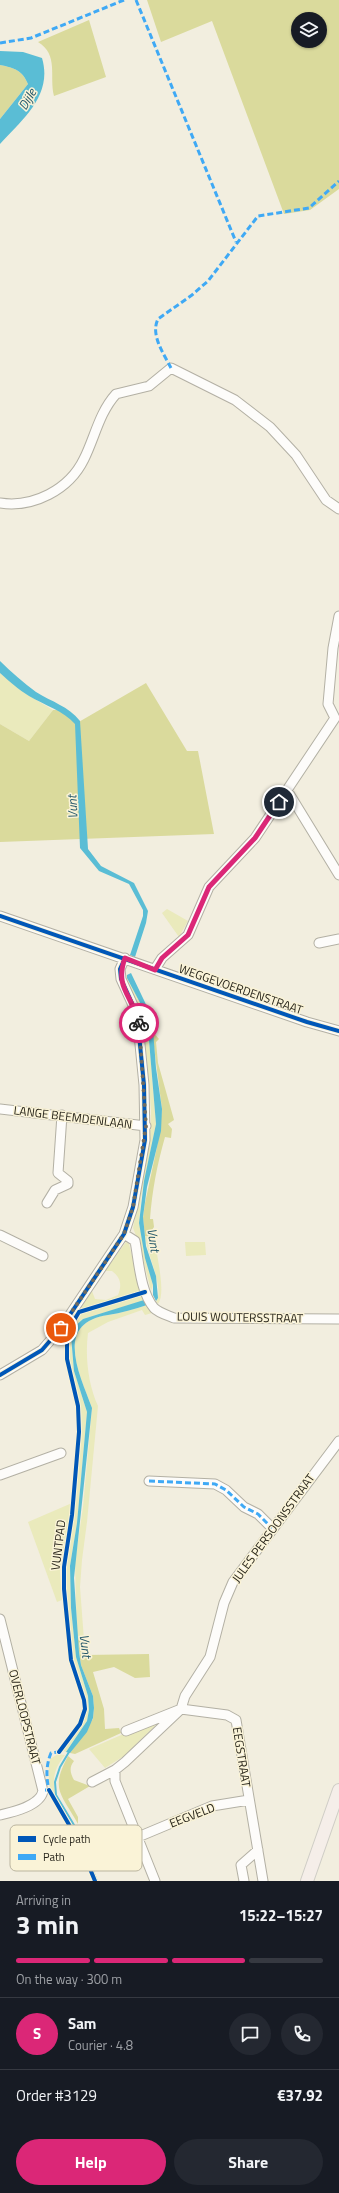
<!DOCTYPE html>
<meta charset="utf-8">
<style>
:root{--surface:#171b24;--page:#242831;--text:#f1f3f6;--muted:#9ea1a6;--line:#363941;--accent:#db2777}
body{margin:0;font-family:"Titillium Web",sans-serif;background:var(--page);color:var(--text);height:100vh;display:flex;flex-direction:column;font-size:15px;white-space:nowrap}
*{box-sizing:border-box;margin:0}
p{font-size:13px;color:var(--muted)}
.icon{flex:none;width:22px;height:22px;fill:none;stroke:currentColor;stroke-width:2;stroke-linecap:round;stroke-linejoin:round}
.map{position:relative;height:1881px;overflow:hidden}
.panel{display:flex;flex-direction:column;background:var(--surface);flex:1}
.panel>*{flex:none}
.buttons{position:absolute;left:291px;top:12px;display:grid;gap:8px}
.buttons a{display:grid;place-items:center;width:36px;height:36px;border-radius:50%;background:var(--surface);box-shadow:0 1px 3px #0004;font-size:20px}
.pin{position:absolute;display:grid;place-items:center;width:34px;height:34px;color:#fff;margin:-17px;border:2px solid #fff;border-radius:50%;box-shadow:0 1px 4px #0007}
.courier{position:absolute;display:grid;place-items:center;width:40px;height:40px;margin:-20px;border:3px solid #db2777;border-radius:50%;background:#fff;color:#222;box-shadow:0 1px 5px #0007}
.headline em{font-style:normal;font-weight:700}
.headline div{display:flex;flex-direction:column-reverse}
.headline{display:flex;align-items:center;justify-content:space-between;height:68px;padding:0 16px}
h1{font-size:26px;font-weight:700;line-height:30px}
.bar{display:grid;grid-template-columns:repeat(4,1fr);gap:6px 4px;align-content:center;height:48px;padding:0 16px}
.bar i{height:5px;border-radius:3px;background:var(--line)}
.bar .active{background:var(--accent)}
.bar p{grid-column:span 4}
.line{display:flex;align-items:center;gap:10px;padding:0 16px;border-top:1px solid var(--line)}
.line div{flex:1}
.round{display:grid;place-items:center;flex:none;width:42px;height:42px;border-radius:21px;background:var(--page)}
.cta{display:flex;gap:8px;margin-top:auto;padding:8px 16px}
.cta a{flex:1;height:46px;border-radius:24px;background:var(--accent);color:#fff;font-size:16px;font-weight:700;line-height:46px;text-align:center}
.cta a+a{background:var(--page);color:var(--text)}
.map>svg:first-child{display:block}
</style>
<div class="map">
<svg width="339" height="1881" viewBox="0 0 339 1881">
<rect width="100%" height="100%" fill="#f2eedf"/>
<!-- green -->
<path fill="#eaeabc" d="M0,673L28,695L53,710L29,741L0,724Z
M167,909L188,921L179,937L162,913Z
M127,975L147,1016L156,1124L141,1198L139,1223L153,1285L151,1291L139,1243L133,1228L150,1141L151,1111L147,1058L141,1012L125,976Z
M150,1235L155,1236C155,1252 167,1292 158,1304L156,1301C165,1290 146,1251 145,1236Z
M126,1242L129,1244L141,1292L79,1311L92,1291L95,1299L106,1300L118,1295C122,1285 121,1278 112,1271H105Z
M185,1242H205L206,1255L186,1256Z
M141,1294L144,1300L139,1302L83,1319L73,1328L71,1338L74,1371L87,1412L77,1523L70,1566L71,1608L76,1657L88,1696L89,1710L87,1721L66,1752L61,1750L67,1745L78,1730L86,1708L71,1655L65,1590V1569L73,1512L80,1431L79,1407L67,1356V1332L83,1312Z
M147,1305L152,1313L145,1315L142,1310L108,1322L88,1333C85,1356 88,1384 98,1406L87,1522L82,1560L80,1587L84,1640L77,1637L75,1562L83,1507L92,1408C80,1375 53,1323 108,1315C121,1313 135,1309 147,1305Z
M72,1503L60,1571L62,1600L57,1602L28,1522Z
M165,1716L124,1756L105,1768L89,1749Z
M58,1754L65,1755C55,1767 52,1778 55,1793L52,1795C48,1783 48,1772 50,1759Z"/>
<!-- forest -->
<path fill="#dada9c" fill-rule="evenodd" d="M147,0H339V189L310,210L284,214L212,21L161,42ZM298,19H320V41H298Z
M89,20L106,77L54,96C49,76 59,55 38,42Z
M0,65C15,68 22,70 28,84L0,119Z
M146,683L187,751H198L214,834L0,842V724L29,741L53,710C63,709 71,716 77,723Z
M152,1031L159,1039L156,1042L158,1063L174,1120L168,1124L172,1129L171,1138L165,1137C157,1165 152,1191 150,1219H153L154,1227L148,1236H145L143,1218L145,1203L157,1147L162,1109Z
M77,1637L84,1640L85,1655L149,1654L150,1677L135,1678L114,1667L93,1672L104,1709L105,1729L119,1728L121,1733L75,1754L70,1753L93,1719L94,1708L93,1696L81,1665Z
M68,1756L74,1761C69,1767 70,1773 74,1780L90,1786L68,1799L78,1817V1824C61,1793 50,1790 68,1756Z"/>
<!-- water -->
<path fill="#5abdd5" d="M0,51L23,52L42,58C53,95 23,119 0,144V119L28,84C22,70 15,68 0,65Z
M0,661C11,672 24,683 36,692C52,702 68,706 80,721L88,849L101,866L134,883L148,911L146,923L135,957L130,955L143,916V910L129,884L99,871L80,848L75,724C64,711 44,705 29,696C19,690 9,681 0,673Z
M131,973L152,1017L156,1068L162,1109L161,1131L147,1187L143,1217L146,1246L156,1276L158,1298L156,1301L153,1295V1285L145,1258L139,1223L144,1181L156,1124L147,1016L127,978V975Z
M144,1300L147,1305C135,1309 121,1313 108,1315C53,1323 80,1375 92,1408L74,1578L79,1652L81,1665L93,1696L94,1708L93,1718L87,1732L70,1753L66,1752L87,1721L89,1710L88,1696L76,1657L71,1608L70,1566L77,1523L87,1412L74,1371L71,1336L73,1328L83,1319Z"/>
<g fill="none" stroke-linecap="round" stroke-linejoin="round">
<!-- stream -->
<path stroke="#5abdd5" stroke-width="2" d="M69,1752L60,1767L55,1782L56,1795L77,1830L97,1881"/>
<!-- minor casing -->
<g stroke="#b3b0a4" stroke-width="11">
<path id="minor" d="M0,503C33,508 69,490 84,459C95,437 99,413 116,394L149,386L171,368L235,400L270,427L296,455L326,500L339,509
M287,790L339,875
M0,916L307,1022L339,1031
M319,943L339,939
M155,969L162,958L188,935L209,887L255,838L335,718L328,704L333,648L339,616
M0,1109L146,1126
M47,1203L55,1190L68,1184V1181L58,1173L62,1115
M124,1234L135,1241C139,1262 140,1291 154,1308C159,1313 167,1315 174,1318L339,1319
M0,1235L43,1256
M0,1375L42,1350L61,1328L124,1234L133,1207L145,1140L144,1085L137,1014L121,979L120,969L125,958
M0,1475L61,1453
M149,1481L215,1484L226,1490L244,1507L258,1514L272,1528
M0,1619L43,1791C40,1806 13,1812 0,1815
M126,1731L181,1709L227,1715L236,1720L263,1881
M115,1770V1781L155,1881
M92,1782L115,1770L125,1762L181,1709L185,1696L210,1657L224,1603L233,1582L339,1441
M138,1837L212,1806L249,1800
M244,1881L241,1865L258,1850"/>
</g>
<!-- major casing -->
<g stroke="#cfcdc6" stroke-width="14">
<path id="major" d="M307,1881L339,1790"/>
</g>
<!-- minor -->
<use href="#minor" stroke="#fdfcfa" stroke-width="9"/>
<!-- major -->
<use href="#major" stroke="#f5eee9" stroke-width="12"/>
<!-- quiet -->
<path stroke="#3fa9f5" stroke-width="3" stroke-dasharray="6 3" stroke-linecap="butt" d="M136,0L236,242
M0,43L31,38L124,0
M171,368C164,354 150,335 158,319L192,295L208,281L258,216L309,208L339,181
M149,1481L215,1484L226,1490L244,1507L258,1514L272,1528
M45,1790H49C46,1777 46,1765 51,1753L59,1752"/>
<!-- cycleway casing -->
<g stroke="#faf3d7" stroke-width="6">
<path id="cycleway" d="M0,916L307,1022L339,1031
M0,1375L42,1350L61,1328L124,1234L133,1207L145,1140L144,1085L137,1014L121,979L120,969L125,958
M59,1752L80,1724L85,1709L84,1700L71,1660L64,1589V1567L72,1515L79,1432L78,1406L67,1359V1332L79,1312L145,1292
M49,1790L79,1842L95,1881"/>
</g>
<!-- cycleway -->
<use href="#cycleway" stroke="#0057b8" stroke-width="4"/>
</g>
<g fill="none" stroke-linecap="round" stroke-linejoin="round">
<!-- done -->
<path stroke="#6f6b60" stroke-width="4" stroke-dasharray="0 7.2" d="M61,1328L124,1234L133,1207L146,1126L139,1023"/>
<!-- route -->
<path stroke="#db2777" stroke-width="5" d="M139,1023C133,996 114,988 125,958L155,970L162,958L188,935L209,887L255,838L279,802"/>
</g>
<g text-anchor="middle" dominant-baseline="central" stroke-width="3" stroke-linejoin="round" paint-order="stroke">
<!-- street labels -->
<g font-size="12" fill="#28251b" stroke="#faf3d7">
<text transform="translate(241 989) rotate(19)">WEGGEVOERDENSTRAAT</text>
<text transform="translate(73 1117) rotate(7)">LANGE BEEMDENLAAN</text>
<text transform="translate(240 1317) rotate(1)">LOUIS WOUTERSSTRAAT</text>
<text transform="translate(273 1528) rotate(-54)">JULES PERSOONSSTRAAT</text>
<text transform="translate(58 1545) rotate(-83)">VUNTPAD</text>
<text transform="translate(25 1717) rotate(76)">OVERLOOPSTRAAT</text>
<text transform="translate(242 1757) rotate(81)">EEGSTRAAT</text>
<text transform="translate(192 1815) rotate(-21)">EEGVELD</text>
</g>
<!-- water labels -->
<g font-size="13" font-style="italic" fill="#26596b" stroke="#faf3d7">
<text transform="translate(27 99) rotate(-60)">Dijle</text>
<text transform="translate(72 807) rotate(-93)">Vunt</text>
<text transform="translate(154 1240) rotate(81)">Vunt</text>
<text transform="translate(86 1646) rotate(83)">Vunt</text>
</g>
</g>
<!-- legend -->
<rect x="10" y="1825" width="132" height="46" rx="6" fill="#faf3d7" stroke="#bbb59f" stroke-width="1"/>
<rect x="18" y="1836" width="18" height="6" fill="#0057b8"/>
<rect x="18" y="1854" width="18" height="6" fill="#3fa9f5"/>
<g font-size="11" fill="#28251b">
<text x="43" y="1843">Cycle path</text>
<text x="43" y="1861">Path</text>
</g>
</svg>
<div class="buttons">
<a><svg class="icon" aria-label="layers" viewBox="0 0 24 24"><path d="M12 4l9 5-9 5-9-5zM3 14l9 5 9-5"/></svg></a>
</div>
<div class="pin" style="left:61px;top:1328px;background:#ea580c"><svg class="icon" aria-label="bag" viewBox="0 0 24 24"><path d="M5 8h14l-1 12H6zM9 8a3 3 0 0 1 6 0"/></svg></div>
<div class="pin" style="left:279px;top:802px;background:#1f2937"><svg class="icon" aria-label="home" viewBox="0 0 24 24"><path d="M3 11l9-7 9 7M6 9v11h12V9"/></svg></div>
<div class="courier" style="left:139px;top:1023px"><svg class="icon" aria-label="bike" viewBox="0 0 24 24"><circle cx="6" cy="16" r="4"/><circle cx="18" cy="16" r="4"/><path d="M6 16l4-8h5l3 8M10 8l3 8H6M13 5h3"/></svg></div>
</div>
<section class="panel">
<div class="headline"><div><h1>3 min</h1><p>Arriving in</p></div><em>15:22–15:27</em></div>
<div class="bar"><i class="active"></i><i class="active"></i><i class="active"></i><i></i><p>On the way · 300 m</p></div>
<div class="line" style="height:72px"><b class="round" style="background:var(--accent);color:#fff">S</b><div><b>Sam</b><p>Courier · 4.8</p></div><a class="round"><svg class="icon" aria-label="chat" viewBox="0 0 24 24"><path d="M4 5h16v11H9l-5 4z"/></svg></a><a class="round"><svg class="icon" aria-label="phone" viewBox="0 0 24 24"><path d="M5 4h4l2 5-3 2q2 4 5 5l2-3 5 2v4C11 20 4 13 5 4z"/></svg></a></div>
<div class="line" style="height:52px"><div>Order #3129</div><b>€37.92</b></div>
<div class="cta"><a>Help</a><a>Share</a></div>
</section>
